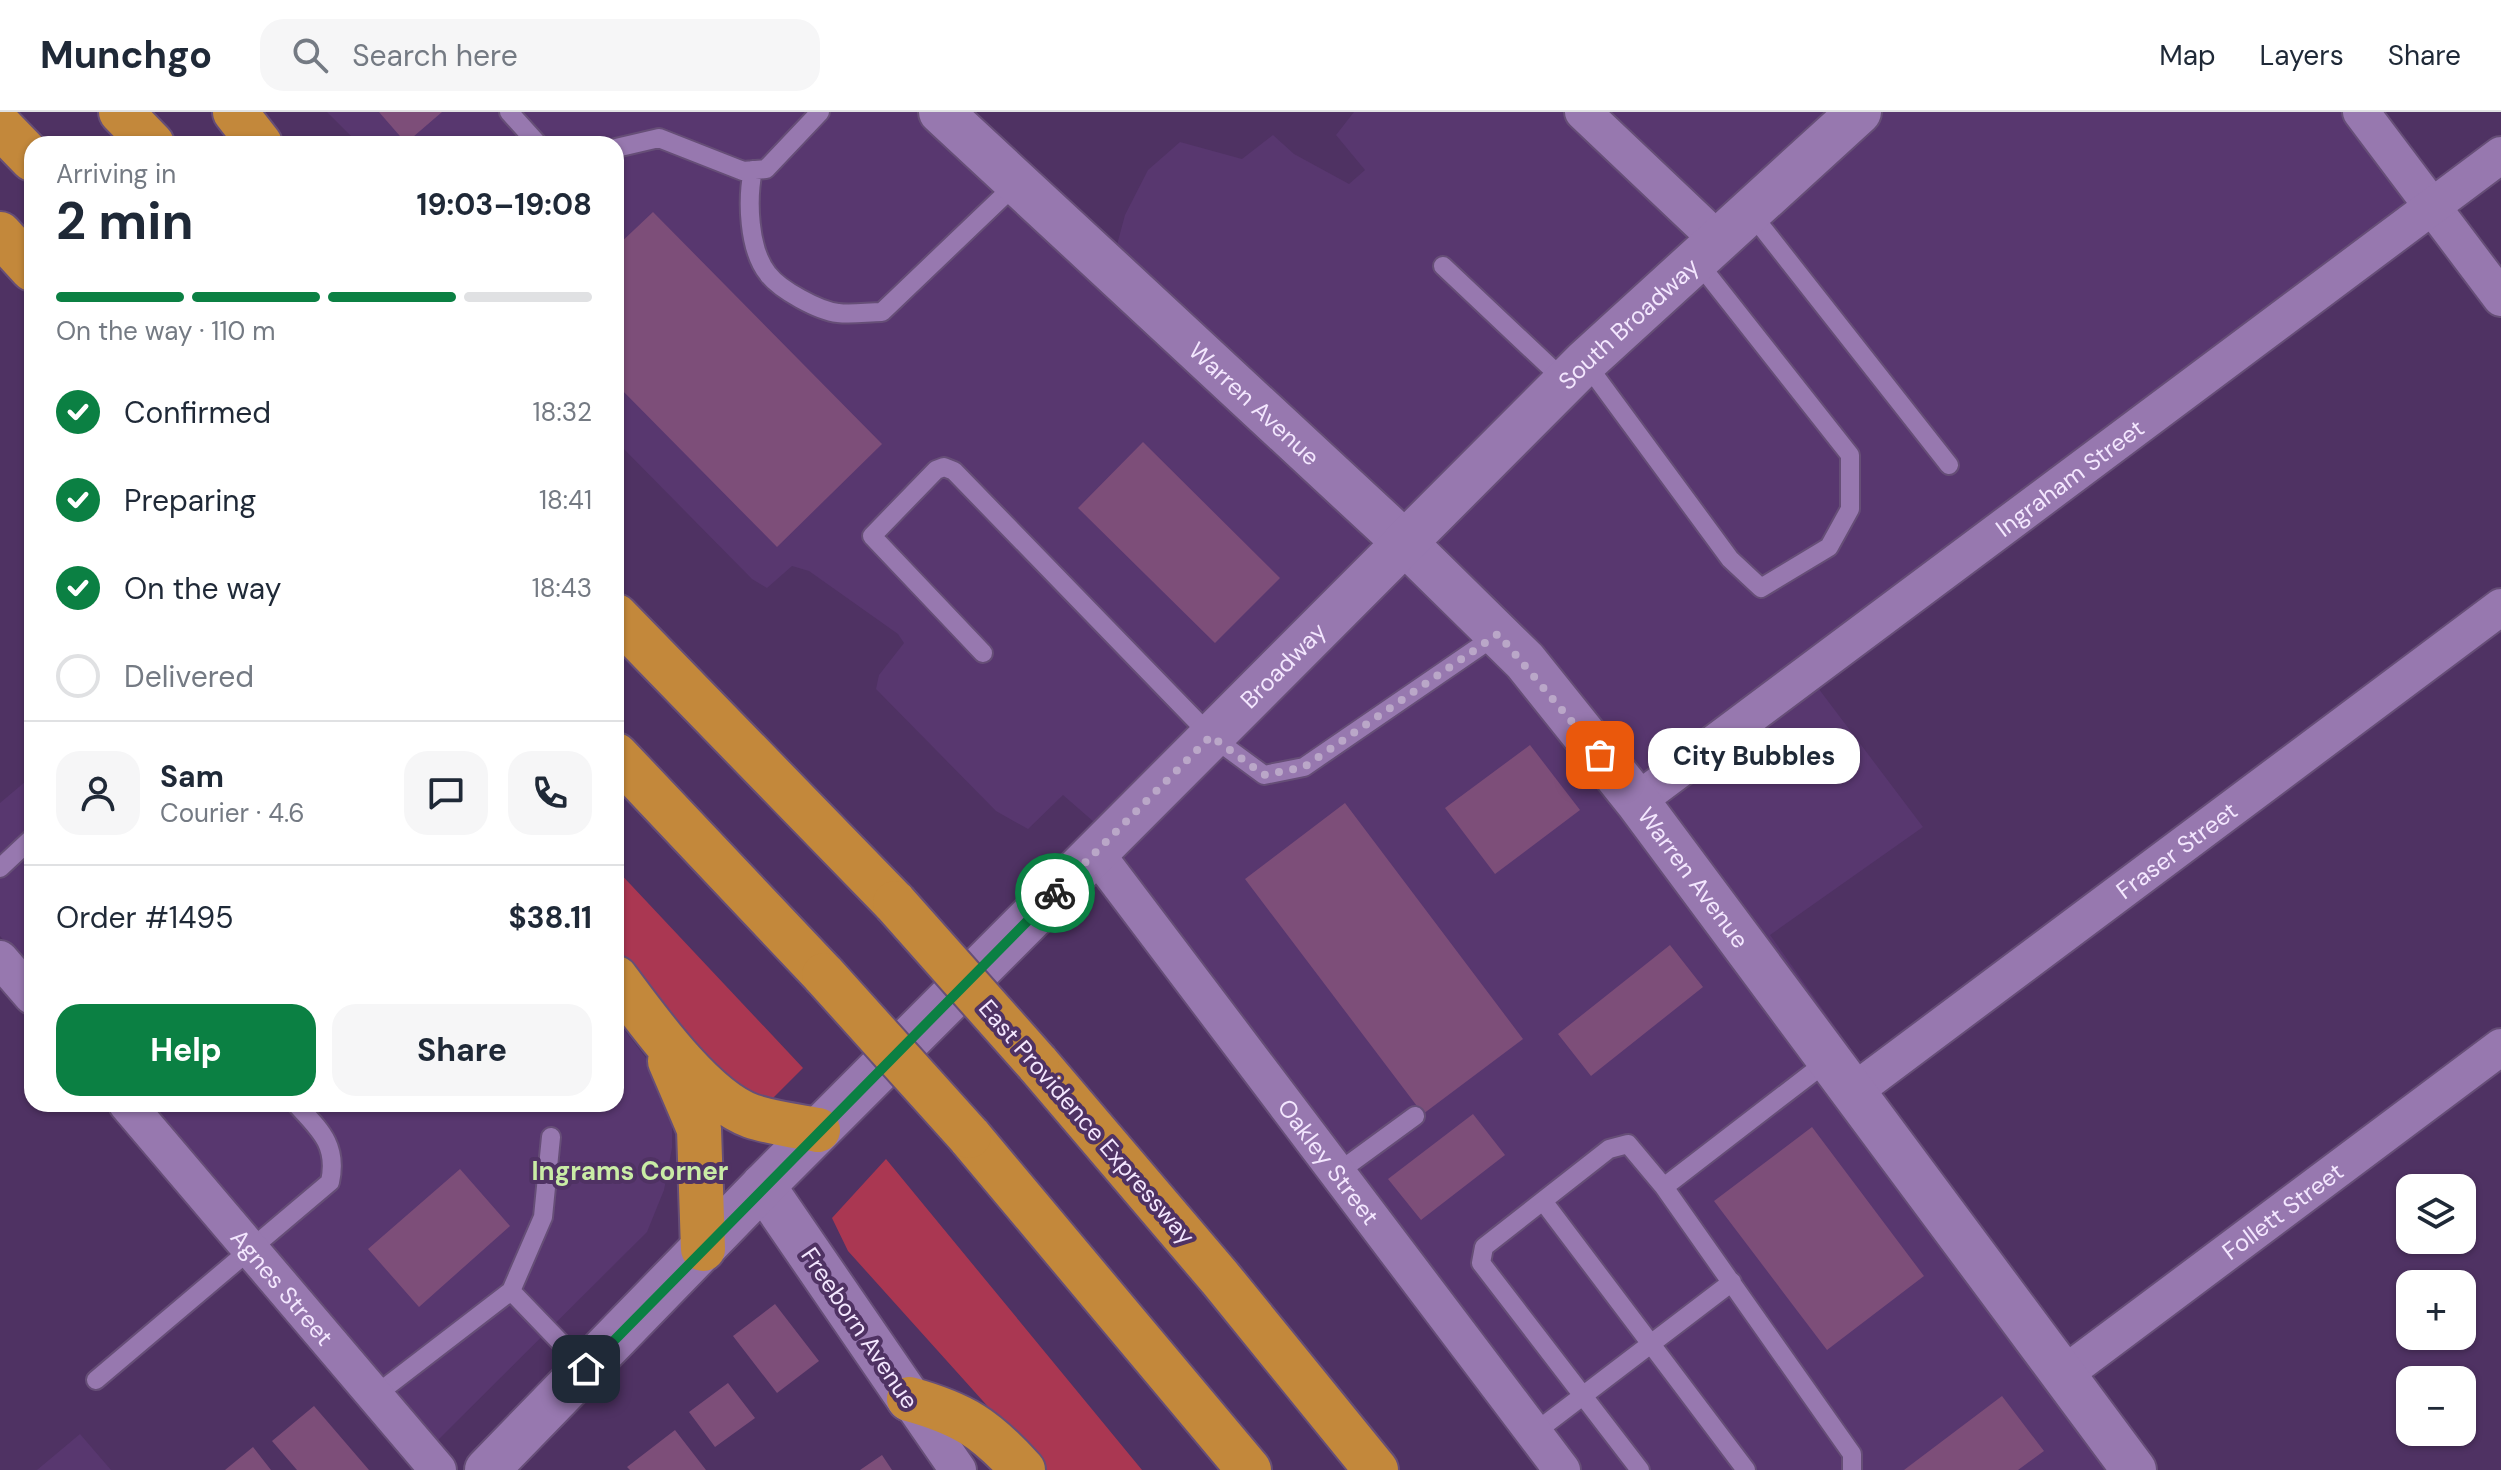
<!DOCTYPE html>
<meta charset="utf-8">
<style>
:root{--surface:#fff;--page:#f6f6f7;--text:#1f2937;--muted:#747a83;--line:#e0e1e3;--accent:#0b8043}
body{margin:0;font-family:"DM Sans",sans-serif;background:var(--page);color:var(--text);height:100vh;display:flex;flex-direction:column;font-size:30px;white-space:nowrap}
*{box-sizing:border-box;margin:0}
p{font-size:26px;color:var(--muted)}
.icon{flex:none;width:44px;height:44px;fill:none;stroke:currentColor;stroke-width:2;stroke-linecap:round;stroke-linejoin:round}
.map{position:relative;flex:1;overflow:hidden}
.panel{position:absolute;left:24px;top:24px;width:600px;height:976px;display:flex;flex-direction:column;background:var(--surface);border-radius:24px;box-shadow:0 2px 6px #0004}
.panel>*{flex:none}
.tools{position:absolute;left:2396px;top:1062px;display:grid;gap:16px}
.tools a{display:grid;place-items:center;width:80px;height:80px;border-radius:16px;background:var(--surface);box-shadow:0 2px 6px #0004;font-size:40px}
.pin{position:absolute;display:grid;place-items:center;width:68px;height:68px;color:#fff;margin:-34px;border-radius:16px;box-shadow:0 4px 12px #0006}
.courier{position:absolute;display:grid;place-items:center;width:80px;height:80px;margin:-40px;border:6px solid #0b8043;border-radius:50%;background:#fff;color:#222;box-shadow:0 2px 10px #0007}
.bubble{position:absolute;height:56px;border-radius:24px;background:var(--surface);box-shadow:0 2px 6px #0004;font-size:26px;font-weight:700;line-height:56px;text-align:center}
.headline em{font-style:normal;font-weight:700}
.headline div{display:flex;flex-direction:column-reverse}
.headline{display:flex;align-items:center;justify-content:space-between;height:136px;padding:0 32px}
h1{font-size:52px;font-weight:700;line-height:60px}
.bar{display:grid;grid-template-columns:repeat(4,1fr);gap:12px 8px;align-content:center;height:96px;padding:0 32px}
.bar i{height:10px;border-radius:6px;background:var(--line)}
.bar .on{background:var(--accent)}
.bar p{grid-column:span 4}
.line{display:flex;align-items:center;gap:20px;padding:0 32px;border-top:2px solid var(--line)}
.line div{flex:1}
.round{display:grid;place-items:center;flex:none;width:84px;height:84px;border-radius:24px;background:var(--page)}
ol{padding:0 32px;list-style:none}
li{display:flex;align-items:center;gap:24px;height:88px}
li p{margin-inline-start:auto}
li .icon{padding:8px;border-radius:50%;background:var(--accent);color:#fff;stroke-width:4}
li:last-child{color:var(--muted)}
li i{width:44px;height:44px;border:4px solid var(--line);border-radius:50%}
.primary-button{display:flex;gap:16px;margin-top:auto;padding:16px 32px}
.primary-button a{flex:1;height:92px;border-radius:24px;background:var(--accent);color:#fff;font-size:32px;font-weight:700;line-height:92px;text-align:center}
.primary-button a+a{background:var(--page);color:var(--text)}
header{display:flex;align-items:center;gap:48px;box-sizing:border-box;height:112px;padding:0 40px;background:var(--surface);border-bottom:2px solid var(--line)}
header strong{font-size:38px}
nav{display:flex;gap:44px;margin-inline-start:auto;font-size:28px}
.search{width:560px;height:72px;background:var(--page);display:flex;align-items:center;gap:20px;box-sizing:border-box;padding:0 28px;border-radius:24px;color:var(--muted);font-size:30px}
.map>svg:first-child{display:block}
</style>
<header>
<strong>Munchgo</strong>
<div class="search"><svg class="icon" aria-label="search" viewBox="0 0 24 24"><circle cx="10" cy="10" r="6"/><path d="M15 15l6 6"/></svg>Search here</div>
<nav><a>Map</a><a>Layers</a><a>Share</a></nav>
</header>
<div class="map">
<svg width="2501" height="1358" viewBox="0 0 2501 1358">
<rect width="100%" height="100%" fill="#4f3263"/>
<!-- built -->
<path fill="#58376f" d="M327,0H958L1114,144L1125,103L1148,58L1180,30L1242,47L1273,23L1294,42L1349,72L1365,58L1336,23L1354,0H2358L2428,94L1803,556L1923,715L1770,823L2150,1358H1566L1249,928L1109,723L1063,683L1028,717L996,699L876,577L879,563L904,531L898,522L809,459L792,454L767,476L752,467L616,329V32H359Z
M32,664V861L0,824V691Z
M616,907L662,967L672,1004V1036L664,1078L647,1120L438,1328L146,992H616Z
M80,1322L111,1358H37Z"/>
<!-- green -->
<path fill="#aa3752" d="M616,757L803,956L768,991L710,956L616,838Z
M886,1047L1142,1358H1045L848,1139L832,1106Z"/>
<!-- building -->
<path fill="#7d4e79" d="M379,0H442L406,31Z
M653,100L882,332L777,435L616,272V135Z
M1143,330L1280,466L1215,531L1078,396Z
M1530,633L1580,698L1495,762L1445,696Z
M1345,691L1523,927L1423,1002L1245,767Z
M1670,833L1703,875L1591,964L1558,922Z
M1473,1002L1505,1043L1421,1108L1388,1067Z
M1812,1015L1924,1164L1827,1238L1714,1089Z
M460,1057L510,1114L419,1195L368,1137Z
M775,1192L819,1249L777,1281L733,1224Z
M728,1271L755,1306L715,1335L689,1300Z
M2002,1284L2044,1339L2018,1358H1904Z
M314,1294L369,1358H297L272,1329Z
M675,1318L706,1358H630L627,1355Z
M253,1335L271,1358H225Z
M882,1343L892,1358H860Z"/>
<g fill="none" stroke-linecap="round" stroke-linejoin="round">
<!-- lane casing -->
<g stroke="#664e77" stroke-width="22">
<path id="lane" d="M509,0L538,32
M616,36L659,26L743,59L766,57L820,0
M753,58C747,87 748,137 768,162C780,178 819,199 838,201C852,203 868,200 882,200L1017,71
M1750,100L1949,353
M1443,154L1566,270
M1585,250L1730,447L1761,476L1829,435L1850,397V343L1697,149
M983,541L872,424L936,358L944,355L954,359L1211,624L1264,663L1304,655L1498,522
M0,756L32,726
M1829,948L1664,1075L1852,1342V1358
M551,1025L543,1105L511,1179L586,1257
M1337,1061L1415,1004
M1543,1089L1746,1358
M96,1268L330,1070C338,1033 320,1018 296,992
M373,1285L511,1179
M1534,1321L1732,1170
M1640,1358L1481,1151L1484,1135L1609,1037L1628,1032L1664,1075"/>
</g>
<!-- street casing -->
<g stroke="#664e77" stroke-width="40">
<g id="street">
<path d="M1583,0L1719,129"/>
<path d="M2361,0L2501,186"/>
<path id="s1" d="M1637,689L2501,43"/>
<path id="s2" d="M1095,740L1562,1358"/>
<path d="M0,847L32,884"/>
<path id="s3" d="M1853,980L2501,495"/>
<path id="s4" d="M127,992L438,1358"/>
<path id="s5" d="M2063,1263L2501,935"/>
<path d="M909,1287L958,1358"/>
</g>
</g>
<!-- secondary casing -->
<g stroke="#664e77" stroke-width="48">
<g id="secondary">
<path id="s6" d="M941,0L1404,430L1525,549L1637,689L2134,1358"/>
<path d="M763,1074L909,1287"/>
<path id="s7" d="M487,1358L763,1074L1585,250L1859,0"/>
</g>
</g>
<!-- highway casing -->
<g stroke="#664e77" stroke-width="48">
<path id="highway" d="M121,0L152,32
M235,0L260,32
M0,14L32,47
M0,122L32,157
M616,504L895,791
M616,643L824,863
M616,866C646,906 703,987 751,1004C772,1011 796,1014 818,1018
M670,949L699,1017L703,1137
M1037,951L1220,1166L1376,1358
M969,1024L1249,1358
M909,1287C963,1302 985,1316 1023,1358"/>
</g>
<!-- lane -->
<use href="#lane" stroke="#9778af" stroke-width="18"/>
<!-- street -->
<use href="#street" stroke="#9778af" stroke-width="36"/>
<!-- secondary -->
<use href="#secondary" stroke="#9778af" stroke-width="44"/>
<!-- highway -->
<use href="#highway" stroke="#c3883b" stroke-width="44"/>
<!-- highway-bridge casing -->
<g stroke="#664e77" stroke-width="48" stroke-linecap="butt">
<path id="highway-bridge" d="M895,791L1037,951
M824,863L969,1024"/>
</g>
<!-- highway-bridge -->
<use href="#highway-bridge" stroke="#c3883b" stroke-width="44"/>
</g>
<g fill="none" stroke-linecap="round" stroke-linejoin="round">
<!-- done -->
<path stroke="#baa7c8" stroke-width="8" stroke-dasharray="0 14.4" d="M1055,781L1211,624L1264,663L1304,655L1498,522L1600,643"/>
<!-- route -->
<path stroke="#0b8043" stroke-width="10" d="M586,1257L1055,781"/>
</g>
<g text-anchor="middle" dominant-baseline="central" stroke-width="8" stroke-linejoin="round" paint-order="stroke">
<!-- street labels -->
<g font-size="24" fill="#f3e6fe" stroke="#4f3263">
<text stroke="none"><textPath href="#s7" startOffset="1618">South Broadway</textPath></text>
<text stroke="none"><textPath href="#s6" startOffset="428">Warren Avenue</textPath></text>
<text stroke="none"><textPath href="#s1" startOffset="540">Ingraham Street</textPath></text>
<text stroke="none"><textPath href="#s7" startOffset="1132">Broadway</textPath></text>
<text stroke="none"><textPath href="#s3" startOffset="404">Fraser Street</textPath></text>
<text stroke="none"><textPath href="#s6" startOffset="1076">Warren Avenue</textPath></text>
<text transform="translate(1087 1010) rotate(49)">East Providence Expressway</text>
<text stroke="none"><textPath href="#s2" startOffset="388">Oakley Street</textPath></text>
<text stroke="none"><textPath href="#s5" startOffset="274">Follett Street</textPath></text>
<text stroke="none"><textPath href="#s4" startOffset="240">Agnes Street</textPath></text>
<text transform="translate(860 1216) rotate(56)">Freeborn Avenue</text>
</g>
<!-- neighbourhood labels -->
<g font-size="26" font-weight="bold" fill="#c9eca5" stroke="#4f3263">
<text x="630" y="1059">Ingrams Corner</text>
</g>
</g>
</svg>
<div class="tools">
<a><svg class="icon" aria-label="layers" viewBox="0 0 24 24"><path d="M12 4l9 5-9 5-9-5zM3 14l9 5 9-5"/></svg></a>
<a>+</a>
<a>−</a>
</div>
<div class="pin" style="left:1600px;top:643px;background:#ea580c"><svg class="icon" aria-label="bag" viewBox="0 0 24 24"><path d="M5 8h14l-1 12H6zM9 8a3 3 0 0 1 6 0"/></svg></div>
<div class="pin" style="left:586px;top:1257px;background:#1f2937"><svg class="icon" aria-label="home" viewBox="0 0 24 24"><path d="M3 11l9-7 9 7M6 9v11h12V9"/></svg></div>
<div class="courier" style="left:1055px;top:781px"><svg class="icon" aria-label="bike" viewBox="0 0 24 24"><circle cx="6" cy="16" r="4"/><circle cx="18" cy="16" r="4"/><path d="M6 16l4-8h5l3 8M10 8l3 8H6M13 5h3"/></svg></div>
<div class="bubble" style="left:1648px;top:616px;width:212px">City Bubbles</div>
<section class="panel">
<div class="headline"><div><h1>2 min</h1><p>Arriving in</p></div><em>19:03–19:08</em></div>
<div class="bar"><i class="on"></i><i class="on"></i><i class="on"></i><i></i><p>On the way · 110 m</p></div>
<ol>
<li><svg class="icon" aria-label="check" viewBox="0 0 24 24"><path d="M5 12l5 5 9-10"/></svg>Confirmed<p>18:32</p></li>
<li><svg class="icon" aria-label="check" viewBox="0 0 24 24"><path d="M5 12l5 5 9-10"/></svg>Preparing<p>18:41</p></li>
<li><svg class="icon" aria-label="check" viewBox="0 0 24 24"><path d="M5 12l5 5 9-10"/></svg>On the way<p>18:43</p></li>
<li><i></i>Delivered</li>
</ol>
<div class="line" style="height:144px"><a class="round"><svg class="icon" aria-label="person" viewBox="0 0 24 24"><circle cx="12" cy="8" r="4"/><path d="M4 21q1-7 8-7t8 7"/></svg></a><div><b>Sam</b><p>Courier · 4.6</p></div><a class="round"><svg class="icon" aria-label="chat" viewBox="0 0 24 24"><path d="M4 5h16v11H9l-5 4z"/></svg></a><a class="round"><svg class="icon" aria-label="phone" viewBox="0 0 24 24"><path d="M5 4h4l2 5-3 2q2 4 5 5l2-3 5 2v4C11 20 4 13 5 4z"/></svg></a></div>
<div class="line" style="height:104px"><div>Order #1495</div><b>$38.11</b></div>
<div class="primary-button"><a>Help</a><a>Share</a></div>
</section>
</div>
